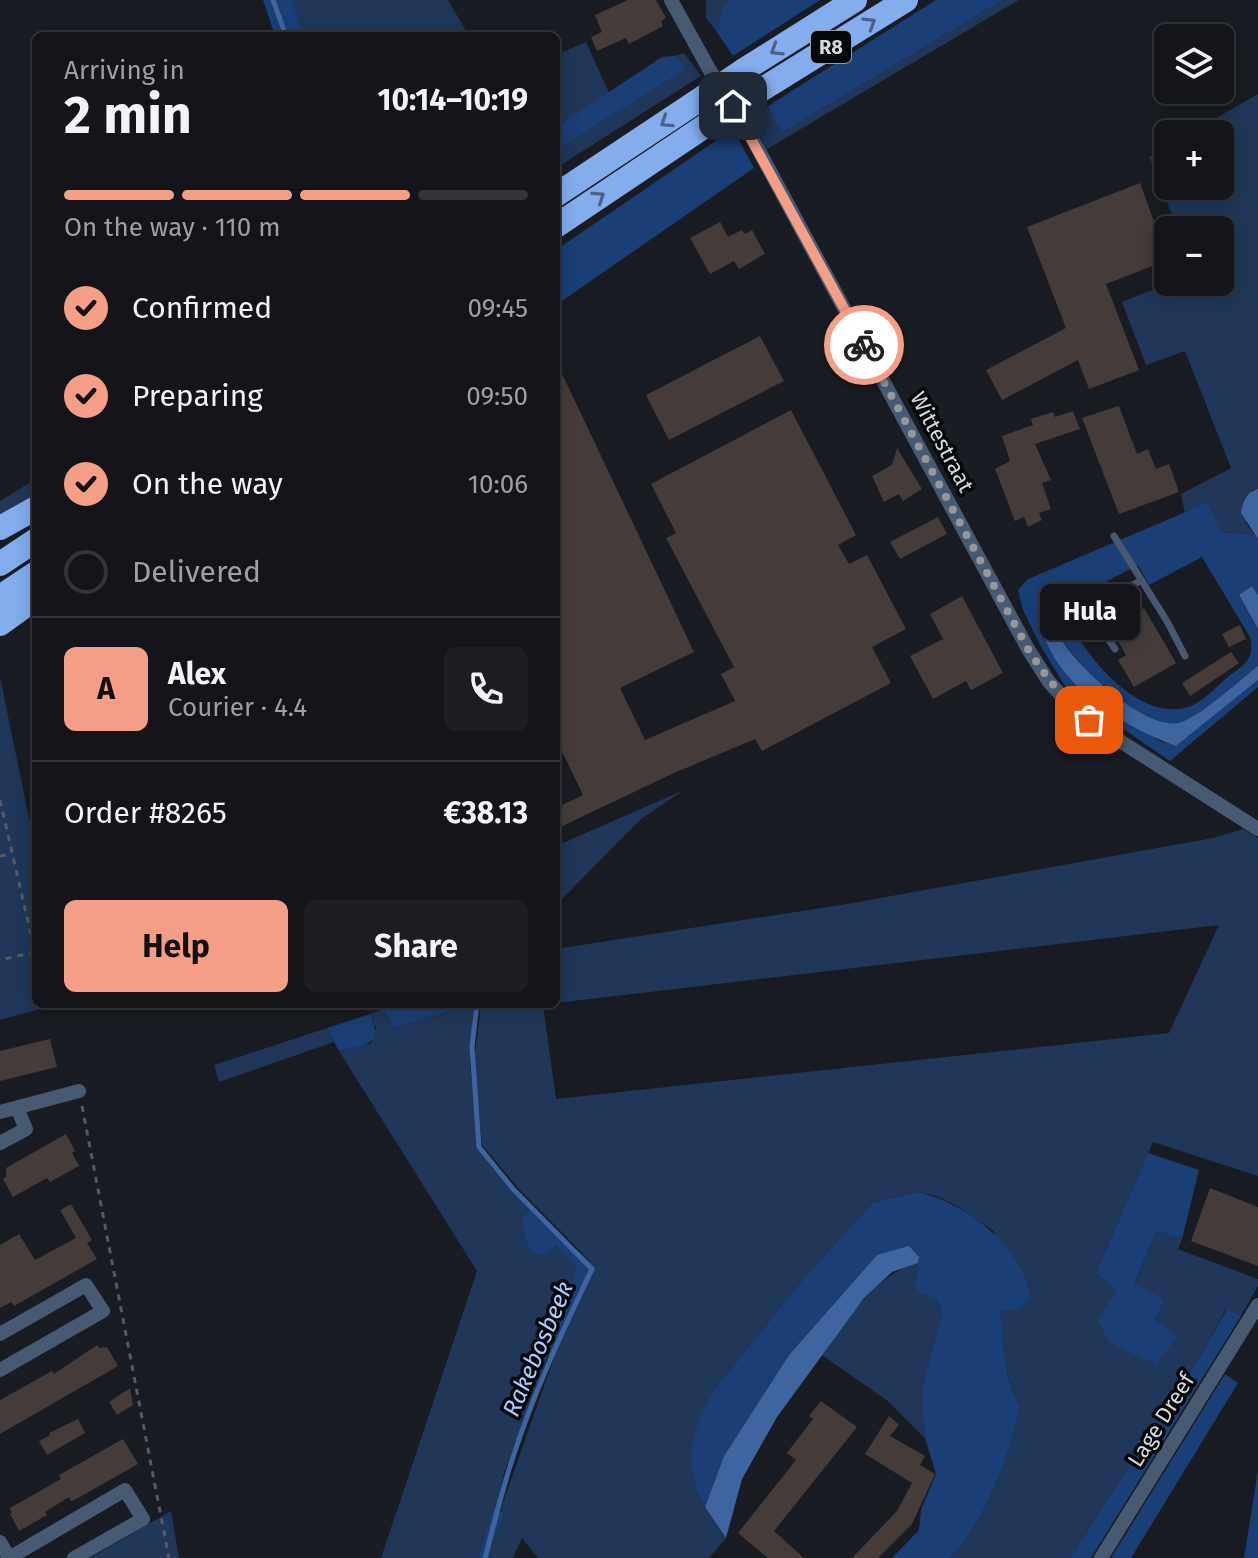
<!DOCTYPE html>
<meta charset="utf-8">
<style>
:root{--surface:#13151a;--page:#1c1e23;--text:#f1f3f6;--muted:#9d9fa2;--line:#323439;--accent:#f49e87}
body{margin:0;font-family:"Fira Sans",sans-serif;background:var(--page);color:var(--text);height:100vh;display:flex;flex-direction:column;font-size:30px;white-space:nowrap}
*{box-sizing:border-box;margin:0}
p{font-size:26px;color:var(--muted)}
.icon{flex:none;width:44px;height:44px;fill:none;stroke:currentColor;stroke-width:2;stroke-linecap:round;stroke-linejoin:round}
.map{position:relative;flex:1;overflow:hidden}
.panel{position:absolute;left:32px;top:32px;width:528px;height:976px;display:flex;flex-direction:column;background:var(--surface);border-radius:12px;box-shadow:0 4px 20px #0003,0 0 0 2px var(--line)}
.panel>*{flex:none}
.fabs{position:absolute;left:1154px;top:24px;display:grid;gap:16px}
.fabs a{display:grid;place-items:center;width:80px;height:80px;border-radius:12px;background:var(--surface);box-shadow:0 4px 20px #0003,0 0 0 2px var(--line);font-size:40px}
.pin{position:absolute;display:grid;place-items:center;width:68px;height:68px;color:#fff;margin:-34px;border-radius:16px;box-shadow:0 4px 12px #0006}
.courier{position:absolute;display:grid;place-items:center;width:80px;height:80px;margin:-40px;border:6px solid #f49e87;border-radius:50%;background:#fff;color:#222;box-shadow:0 2px 10px #0007}
.bubble{position:absolute;height:56px;border-radius:12px;background:var(--surface);box-shadow:0 4px 20px #0003,0 0 0 2px var(--line);font-size:26px;font-weight:700;line-height:56px;text-align:center}
.head em{font-style:normal;font-weight:700}
.head div{display:flex;flex-direction:column-reverse}
.head{display:flex;align-items:center;justify-content:space-between;height:136px;padding:0 32px}
h1{font-size:52px;font-weight:700;line-height:60px}
.bar{display:grid;grid-template-columns:repeat(4,1fr);gap:12px 8px;align-content:center;height:96px;padding:0 32px}
.bar i{height:10px;border-radius:6px;background:var(--line)}
.bar .selected{background:var(--accent)}
.bar p{grid-column:span 4}
.line{display:flex;align-items:center;gap:20px;padding:0 32px;border-top:2px solid var(--line)}
.line div{flex:1}
.round{display:grid;place-items:center;flex:none;width:84px;height:84px;border-radius:12px;background:var(--page)}
ol{padding:0 32px;list-style:none}
li{display:flex;align-items:center;gap:24px;height:88px}
li p{margin-inline-start:auto}
li .icon{padding:8px;border-radius:50%;background:var(--accent);color:#111;stroke-width:4}
li:last-child{color:var(--muted)}
li i{width:44px;height:44px;border:4px solid var(--line);border-radius:50%}
.primary-button{display:flex;gap:16px;margin-top:auto;padding:16px 32px}
.primary-button a{flex:1;height:92px;border-radius:12px;background:var(--accent);color:#111;font-size:32px;font-weight:700;line-height:92px;text-align:center}
.primary-button a+a{background:var(--page);color:var(--text)}
.map>svg:first-child{display:block}
</style>
<div class="map">
<svg width="1258" height="1558" viewBox="0 0 1258 1558">
<rect width="100%" height="100%" fill="#191c22"/>
<!-- green -->
<path fill="#203759" d="M292,0H448L469,36H304Z
M706,0H730L722,9L716,31L706,18Z
M1003,0H1019L767,149L749,118L768,106L774,121L783,132Z
M586,42L609,93L556,127V55Z
M684,53L701,76L556,168V150L683,70V63L674,56Z
M1258,94V489L1252,490L1246,523L1255,535L1221,532L1206,504L1185,514L1181,494L1231,468L1185,351L1146,365L1122,302L1172,282H1220V230H1178L1149,157L1168,146V186H1220V134H1188Z
M36,479V495L0,517V501Z
M0,677L36,852V1004H58L0,1020Z
M684,790L641,819L556,905V846Z
M1243,829L1258,838V1176L1153,1142L1096,1273L1176,1337L1153,1318L1165,1300L1135,1284L1156,1231L1182,1239L1178,1249L1258,1279V1286L1241,1316L1226,1309L1203,1351L1070,1558H951C988,1515 1007,1461 1020,1407C997,1366 998,1279 994,1231L957,1206L934,1195L917,1192L872,1203L804,1278L713,1391L692,1444L696,1489L705,1507L726,1538L709,1558H538L522,1538L513,1558H490L492,1545L504,1513L500,1511L554,1358L597,1268L520,1190L482,1145L474,1061L481,1004H549L543,1005L556,1099L1169,1033L1219,925L556,1003V949L847,904L1213,838Z
M453,1004H474L470,1062L478,1147L530,1209L522,1218L535,1253H543L556,1246L576,1266C575,1287 563,1306 559,1327L504,1473L496,1510L493,1509L478,1558H381L477,1271L339,1051L371,1043L376,1028L370,1014L383,1009L395,1028L446,1012Z
M327,1028L334,1042L219,1082L214,1065Z
M918,1263L915,1284L936,1299L942,1312L923,1384L925,1438L889,1402L822,1355C849,1319 873,1275 918,1263Z
M171,1511L179,1558H90Z"/>
<!-- forest -->
<path fill="#1a3f76" fill-rule="evenodd" d="M263,0H292L304,36H275Z
M730,0H820L733,56L716,31L722,9Z
M936,0H1003L783,132L774,121L768,106Z
M674,56L683,63L684,70L556,150V127L662,57Z
M733,129L754,168L556,305V250Z
M1207,503L1221,532L1255,535L1258,539V595L1252,586L1239,596L1258,629V666C1239,680 1200,720 1177,723C1143,727 1096,683 1076,658C1062,643 1053,624 1039,608L1085,697L1160,741L1176,746L1258,680V687L1170,761L1068,691L1039,643L1023,610L1018,590L1028,579ZM1202,557L1250,637C1255,659 1245,664 1229,676C1217,686 1200,705 1185,708C1134,720 1075,647 1064,604L1138,565L1149,585Z
M396,1004H453L446,1012L395,1028L383,1009Z
M370,1014C384,1046 366,1044 339,1051L327,1028Z
M1148,1153L1199,1170L1182,1239L1156,1231L1135,1283L1165,1300L1154,1319L1177,1337L1156,1364L1110,1343L1098,1321L1117,1290L1096,1273Z
M917,1192C966,1202 1022,1246 1030,1297L1021,1308L1000,1311C1003,1343 1004,1378 1020,1407C1007,1461 988,1515 951,1558H892L919,1530L921,1510L936,1474L925,1438L923,1409V1384L942,1312L936,1299L919,1292L915,1284L919,1257L877,1255L789,1355L724,1456L705,1507L696,1489L692,1468V1444L698,1423L713,1391L804,1278L872,1203Z
M530,1209L597,1268L554,1358L548,1356C555,1339 558,1322 563,1304C568,1291 575,1281 576,1266L556,1246C552,1248 549,1251 544,1253C525,1260 524,1229 522,1218Z
M1227,1309L1241,1316L1091,1558H1070L1203,1351Z
M1225,1374L1238,1383L1131,1558H1111Z
M1258,1471V1558H1244Z
M493,1509L504,1513L492,1545L490,1558H478Z"/>
<!-- water -->
<path fill="#3e65a0" d="M1258,489V539L1241,513C1243,502 1246,492 1258,489Z
M1252,586L1258,595V629L1239,595Z
M1054,606C1053,611 1051,619 1053,624C1065,657 1140,729 1178,723C1198,719 1241,679 1258,666V680L1176,746C1118,725 1041,676 1039,608Z
M909,1246L919,1257L918,1263L892,1272L864,1298L777,1417L742,1479L726,1538L705,1507L724,1456L789,1355L877,1255Z"/>
<g fill="none" stroke-linecap="round" stroke-linejoin="round">
<!-- stream -->
<path stroke="#3e65a0" stroke-width="5" d="M273,0L286,36
M477,1004L472,1047L479,1147L514,1190L592,1269C563,1330 534,1392 513,1457C502,1490 494,1524 485,1558"/>
</g>
<!-- building -->
<path fill="#453c3a" d="M628,0H656L666,18L661,21L663,26L629,44L626,38L597,51L591,37L602,32L595,15Z
M1140,183L1168,260L1106,284L1139,370L1089,389L1078,360L1002,400L986,370L1066,328L1027,227Z
M720,222L728,237L742,230L745,234L752,230L765,254L739,269L734,261L710,274L690,238Z
M760,336L784,381L669,440L646,395Z
M556,361L694,652L620,688L645,740L735,701L721,674L734,667L666,538L676,533L651,484L791,410L856,535L838,545L849,564L867,555L906,629L872,647L891,683L762,751L755,739L674,773L556,829V808L583,795L556,739Z
M1119,406L1137,454L1148,449L1156,469L1169,464L1179,492L1119,514L1082,418Z
M1073,411L1080,429L1035,444L1051,480L1042,483L1051,509L1039,513L1042,520L1028,527L1024,517L1015,521L995,469L1010,461L1002,436L1033,425L1031,419L1053,412L1055,417Z
M897,448L922,489L903,501L899,494L884,502L872,476L892,465Z
M938,517L947,534L900,559L890,542Z
M962,596L1003,673L971,690L966,681L933,699L910,656L943,639L930,614Z
M1144,608L1176,663L1134,687L1118,660L1126,655L1116,638L1131,630L1125,619Z
M1240,625L1246,639L1229,647L1222,634Z
M1231,652L1239,663L1190,696L1182,683Z
M50,1039L57,1067L0,1081V1051Z
M66,1134L75,1151L72,1153L79,1166L50,1182L47,1178L13,1197L3,1179L6,1177V1168Z
M1210,1188L1258,1207V1266L1191,1241Z
M71,1204L92,1240L87,1243L97,1259L14,1306L11,1302L0,1308V1245L19,1234L35,1260L76,1238L60,1210Z
M97,1345L99,1348L107,1347L118,1366L0,1434V1400L52,1371L54,1374Z
M130,1388L133,1405L117,1415L109,1402Z
M821,1401L857,1427L774,1531L804,1558H768L738,1533L796,1460L787,1453L813,1419L809,1416Z
M889,1416L899,1425L890,1436L925,1456L920,1465L935,1474L912,1524L878,1558H852L897,1511L912,1483L865,1454Z
M78,1419L85,1433L47,1455L39,1441L50,1435L49,1433Z
M123,1439L138,1464L78,1498L71,1501L69,1497L45,1512L47,1515L19,1531L10,1514L12,1513L10,1508L61,1479L59,1475Z"/>
<g fill="none" stroke-linecap="round" stroke-linejoin="round">
<!-- path -->
<path stroke="#56595f" stroke-width="3" stroke-dasharray="6 6" stroke-linecap="butt" d="M0,800L35,952L0,960
M0,856L12,854
M82,1106L169,1558"/>
<!-- service -->
<path stroke="#485972" stroke-width="7" d="M1114,536L1168,623L1185,656
M1115,649L1093,617L1091,608L1140,581"/>
<!-- minor -->
<path stroke="#485972" stroke-width="14" d="M671,0L709,69L745,125L1028,649L1049,682L1070,705L1109,734L1258,829
M0,1112L79,1091
M0,1143L26,1129L17,1108
M0,1334L86,1285L103,1311L0,1370
M0,1542L9,1558
M9,1558L125,1490L143,1519L74,1558
M1101,1558L1258,1305"/>
<!-- motorway -->
<path stroke="#83aded" stroke-width="24" d="M744,70L855,0
M756,93L906,0
M556,195L705,96
M556,226L717,118
M0,528L36,508
M0,564L36,540
M0,597L36,573
M0,624L36,598"/>
<!-- motorway-bridge -->
<path stroke="#83aded" stroke-width="24" d="M705,96L744,70
M717,118L756,93"/>
</g>
<!-- one-way arrows -->
<defs><path id="oneway-chevron" d="M-2-3.5L2.5 0L-2 3.5" fill="none" stroke-width="1.6" stroke-linecap="round" stroke-linejoin="round" transform="scale(2)"/></defs>
<g stroke="#4b6286">
<use href="#oneway-chevron" transform="translate(870 23) rotate(-32)"/>
<use href="#oneway-chevron" transform="translate(776 50) rotate(148)"/>
<use href="#oneway-chevron" transform="translate(666 122) rotate(147)"/>
<use href="#oneway-chevron" transform="translate(599 197) rotate(-34)"/>
</g>
<g fill="none" stroke-linecap="round" stroke-linejoin="round">
<!-- done -->
<path stroke="#94979c" stroke-width="8" stroke-dasharray="0 14.4" d="M864,345L1028,649C1046,677 1063,700 1089,720"/>
<!-- route -->
<path stroke="#f49e87" stroke-width="10" d="M733,106L864,345"/>
</g>
<g text-anchor="middle" dominant-baseline="central" stroke-width="7" stroke-linejoin="round" paint-order="stroke">
<!-- shield labels -->
<rect fill="#060709" stroke="#989a9e" stroke-width="2" x="811" y="31" width="40" height="32" rx="6"/>
<g font-size="20" font-weight="bold" fill="#d6d9de">
<text x="831" y="47">R8</text>
</g>
<!-- street labels -->
<g font-size="22" fill="#d6d9de" stroke="#060709">
<text transform="translate(942 442) rotate(62)">Wittestraat</text>
<text transform="translate(1161 1420) rotate(-58)">Lage Dreef</text>
</g>
<!-- water labels -->
<g font-size="24" font-style="italic" fill="#acf" stroke="#060709">
<text transform="translate(538 1349) rotate(-67)">Rakebosbeek</text>
</g>
</g>
</svg>
<div class="fabs">
<a><svg class="icon" aria-label="layers" viewBox="0 0 24 24"><path d="M12 4l9 5-9 5-9-5zM3 14l9 5 9-5"/></svg></a>
<a>+</a>
<a>−</a>
</div>
<div class="pin" style="left:1089px;top:720px;background:#ea580c"><svg class="icon" aria-label="bag" viewBox="0 0 24 24"><path d="M5 8h14l-1 12H6zM9 8a3 3 0 0 1 6 0"/></svg></div>
<div class="pin" style="left:733px;top:106px;background:#1f2937"><svg class="icon" aria-label="home" viewBox="0 0 24 24"><path d="M3 11l9-7 9 7M6 9v11h12V9"/></svg></div>
<div class="courier" style="left:864px;top:345px"><svg class="icon" aria-label="bike" viewBox="0 0 24 24"><circle cx="6" cy="16" r="4"/><circle cx="18" cy="16" r="4"/><path d="M6 16l4-8h5l3 8M10 8l3 8H6M13 5h3"/></svg></div>
<div class="bubble" style="left:1040px;top:584px;width:100px">Hula</div>
<section class="panel">
<div class="head"><div><h1>2 min</h1><p>Arriving in</p></div><em>10:14–10:19</em></div>
<div class="bar"><i class="selected"></i><i class="selected"></i><i class="selected"></i><i></i><p>On the way · 110 m</p></div>
<ol>
<li><svg class="icon" aria-label="check" viewBox="0 0 24 24"><path d="M5 12l5 5 9-10"/></svg>Confirmed<p>09:45</p></li>
<li><svg class="icon" aria-label="check" viewBox="0 0 24 24"><path d="M5 12l5 5 9-10"/></svg>Preparing<p>09:50</p></li>
<li><svg class="icon" aria-label="check" viewBox="0 0 24 24"><path d="M5 12l5 5 9-10"/></svg>On the way<p>10:06</p></li>
<li><i></i>Delivered</li>
</ol>
<div class="line" style="height:144px"><b class="round" style="background:var(--accent);color:#111">A</b><div><b>Alex</b><p>Courier · 4.4</p></div><a class="round"><svg class="icon" aria-label="phone" viewBox="0 0 24 24"><path d="M5 4h4l2 5-3 2q2 4 5 5l2-3 5 2v4C11 20 4 13 5 4z"/></svg></a></div>
<div class="line" style="height:104px"><div>Order #8265</div><b>€38.13</b></div>
<div class="primary-button"><a>Help</a><a>Share</a></div>
</section>
</div>
